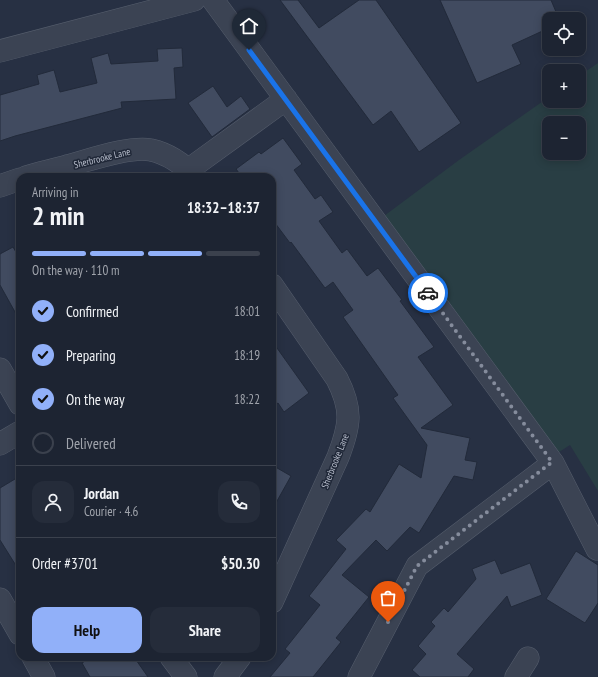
<!DOCTYPE html>
<meta charset="utf-8">
<style>
:root{--surface:#1d2432;--page:#252c3a;--text:#f1f3f6;--muted:#a0a4ac;--line:#3b414d;--accent:#91b0f9}
body{margin:0;font-family:"PT Sans Narrow",sans-serif;background:var(--page);color:var(--text);height:100vh;display:flex;flex-direction:column;font-size:15px;white-space:nowrap}
*{box-sizing:border-box;margin:0}
p{font-size:13px;color:var(--muted)}
.icon{flex:none;width:22px;height:22px;fill:none;stroke:currentColor;stroke-width:2;stroke-linecap:round;stroke-linejoin:round}
.map{position:relative;flex:1;overflow:hidden}
.sheet{position:absolute;left:16px;top:173px;width:260px;height:488px;display:flex;flex-direction:column;background:var(--surface);border-radius:12px;box-shadow:0 2px 10px #0003,0 0 0 1px var(--line)}
.sheet>*{flex:none}
.fabs{position:absolute;left:542px;top:12px;display:grid;gap:8px}
.fabs a{display:grid;place-items:center;width:44px;height:44px;border-radius:8px;background:var(--surface);box-shadow:0 2px 10px #0003,0 0 0 1px var(--line);font-size:20px}
.pin{position:absolute;display:grid;place-items:center;width:34px;height:34px;color:#fff;margin:-41px -17px;border-radius:50% 50% 50% 0;rotate:-45deg;box-shadow:0 0 4px #0007}
.pin .icon{rotate:45deg}
.courier{position:absolute;display:grid;place-items:center;width:40px;height:40px;margin:-20px;border:3px solid #1a73e8;border-radius:50%;background:#fff;color:#222;box-shadow:0 1px 5px #0007}
.head em{font-style:normal;font-weight:600}
.head div{display:flex;flex-direction:column-reverse}
.head{display:flex;align-items:center;justify-content:space-between;height:68px;padding:0 16px}
h1{font-size:26px;font-weight:600;line-height:30px}
.bar{display:grid;grid-template-columns:repeat(4,1fr);gap:6px 4px;align-content:center;height:48px;padding:0 16px}
.bar i{height:5px;border-radius:3px;background:var(--line)}
.bar .selected{background:var(--accent)}
.bar p{grid-column:span 4}
.line{display:flex;align-items:center;gap:10px;padding:0 16px;border-top:1px solid var(--line)}
.line div{flex:1}
.round{display:grid;place-items:center;flex:none;width:42px;height:42px;border-radius:12px;background:var(--page)}
ol{padding:0 16px;list-style:none}
li{display:flex;align-items:center;gap:12px;height:44px}
li p{margin-inline-start:auto}
li .icon{padding:4px;border-radius:50%;background:var(--accent);color:#111;stroke-width:4}
li:last-child{color:var(--muted)}
li i{width:22px;height:22px;border:2px solid var(--line);border-radius:50%}
.primary-button{display:flex;gap:8px;margin-top:auto;padding:8px 16px}
.primary-button a{flex:1;height:46px;border-radius:12px;background:var(--accent);color:#111;font-size:16px;font-weight:600;line-height:46px;text-align:center}
.primary-button a+a{background:var(--page);color:var(--text)}
.map>svg:first-child{display:block}
</style>
<div class="map">
<svg width="598" height="677" viewBox="0 0 598 677">
<rect width="100%" height="100%" fill="#273043"/>
<!-- green -->
<path fill="#293e44" fill-rule="evenodd" d="M598,63V491L570,445L556,454L384,216L459,160L549,97V101H579V76ZM549,123H579V153H549Z"/>
<!-- building -->
<path fill="#414b60" stroke="#222a3a" d="M280,0H298L319,28L359,0H376L461,123L419,152L391,111L373,125Z
M440,0H551L559,19H549V28L512,45L521,64L477,83Z
M182,48L183,67L174,68L176,99L121,102L122,108L15,136L0,141V95L39,84L37,75L54,70L60,92L97,83L91,58L108,53L111,64L158,61L157,49Z
M213,86L227,107L241,96L250,109L212,137L188,103Z
M283,138L302,164L294,170L315,199L321,195L333,212L319,221L342,253L347,249L367,276L378,268L402,300L400,301L434,347L418,357L453,405L421,428L470,438L465,460L477,462L473,480L454,476L419,533L410,527L387,551L376,540L342,575L369,597L336,638L341,642L313,677H270L290,653L285,649L320,605L309,596L346,549L336,540L366,509L370,512L399,464L421,478L427,445L393,398L398,395L343,317L353,310L333,282L325,288L291,242L290,243L272,219V177H242L236,169L259,152L261,154Z
M13,247L20,259V321L0,285V254Z
M272,341L309,393L284,412L278,403L272,407Z
M272,465L291,476L272,510Z
M20,476V572L0,540V488Z
M576,551L598,565V603L585,623L546,599Z
M495,560L501,574L530,563L542,595L511,607L507,596L457,654L474,669L468,677H420L412,670L426,654L418,646L435,626L431,622L444,608L448,612L476,579L472,569Z
M91,657H134L148,677H90L82,663Z"/>
<g fill="none" stroke-linecap="round" stroke-linejoin="round">
<!-- minor casing -->
<g stroke="#565e6d" stroke-width="23">
<path id="minor" d="M213,0L553,463L597,549
M0,51L194,0
M188,170L286,99
M26,177C39,173 53,170 67,166C90,160 129,146 151,150C169,154 183,164 195,177
M0,186L20,179
M272,285L337,379C353,410 350,426 338,457L272,602
M0,369L20,404
M0,444L20,432
M0,599L20,634
M33,657L44,677
M171,657L186,677
M225,677L240,657
M359,677L417,566L553,463
M516,677L528,658"/>
</g>
<!-- minor -->
<use href="#minor" stroke="#3b4353" stroke-width="22"/>
</g>
<g fill="none" stroke-linecap="round" stroke-linejoin="round">
<!-- done -->
<path stroke="#858c9c" stroke-width="4" stroke-dasharray="0 7.2" d="M388,622L417,566L552,462L428,293"/>
<!-- route -->
<path stroke="#1a73e8" stroke-width="5" d="M249,50L428,293"/>
</g>
<g text-anchor="middle" dominant-baseline="central" stroke-width="3" stroke-linejoin="round" paint-order="stroke">
<!-- street labels -->
<g font-size="10" fill="#b8becc" stroke="#202838">
<text transform="translate(102 158) rotate(-14)">Sherbrooke Lane</text>
<text transform="translate(335 461) rotate(-68)">Sherbrooke Lane</text>
</g>
</g>
</svg>
<div class="fabs">
<a><svg class="icon" aria-label="locate" viewBox="0 0 24 24"><circle cx="12" cy="12" r="6"/><path d="M12 2v4M12 18v4M2 12h4M18 12h4"/></svg></a>
<a>+</a>
<a>−</a>
</div>
<div class="pin" style="left:388px;top:622px;background:#ea580c"><svg class="icon" aria-label="bag" viewBox="0 0 24 24"><path d="M5 8h14l-1 12H6zM9 8a3 3 0 0 1 6 0"/></svg></div>
<div class="pin" style="left:249px;top:50px;background:#1f2937"><svg class="icon" aria-label="home" viewBox="0 0 24 24"><path d="M3 11l9-7 9 7M6 9v11h12V9"/></svg></div>
<div class="courier" style="left:428px;top:293px"><svg class="icon" aria-label="car" viewBox="0 0 24 24"><path d="M5 17H2v-5l4-1 3-4h7l3 4 3 1v5h-3M9 17h6M6 11h13"/><circle cx="7" cy="17" r="2"/><circle cx="17" cy="17" r="2"/></svg></div>
<section class="sheet">
<div class="head"><div><h1>2 min</h1><p>Arriving in</p></div><em>18:32–18:37</em></div>
<div class="bar"><i class="selected"></i><i class="selected"></i><i class="selected"></i><i></i><p>On the way · 110 m</p></div>
<ol>
<li><svg class="icon" aria-label="check" viewBox="0 0 24 24"><path d="M5 12l5 5 9-10"/></svg>Confirmed<p>18:01</p></li>
<li><svg class="icon" aria-label="check" viewBox="0 0 24 24"><path d="M5 12l5 5 9-10"/></svg>Preparing<p>18:19</p></li>
<li><svg class="icon" aria-label="check" viewBox="0 0 24 24"><path d="M5 12l5 5 9-10"/></svg>On the way<p>18:22</p></li>
<li><i></i>Delivered</li>
</ol>
<div class="line" style="height:72px"><a class="round"><svg class="icon" aria-label="person" viewBox="0 0 24 24"><circle cx="12" cy="8" r="4"/><path d="M4 21q1-7 8-7t8 7"/></svg></a><div><b>Jordan</b><p>Courier · 4.6</p></div><a class="round"><svg class="icon" aria-label="phone" viewBox="0 0 24 24"><path d="M5 4h4l2 5-3 2q2 4 5 5l2-3 5 2v4C11 20 4 13 5 4z"/></svg></a></div>
<div class="line" style="height:52px"><div>Order #3701</div><b>$50.30</b></div>
<div class="primary-button"><a>Help</a><a>Share</a></div>
</section>
</div>
